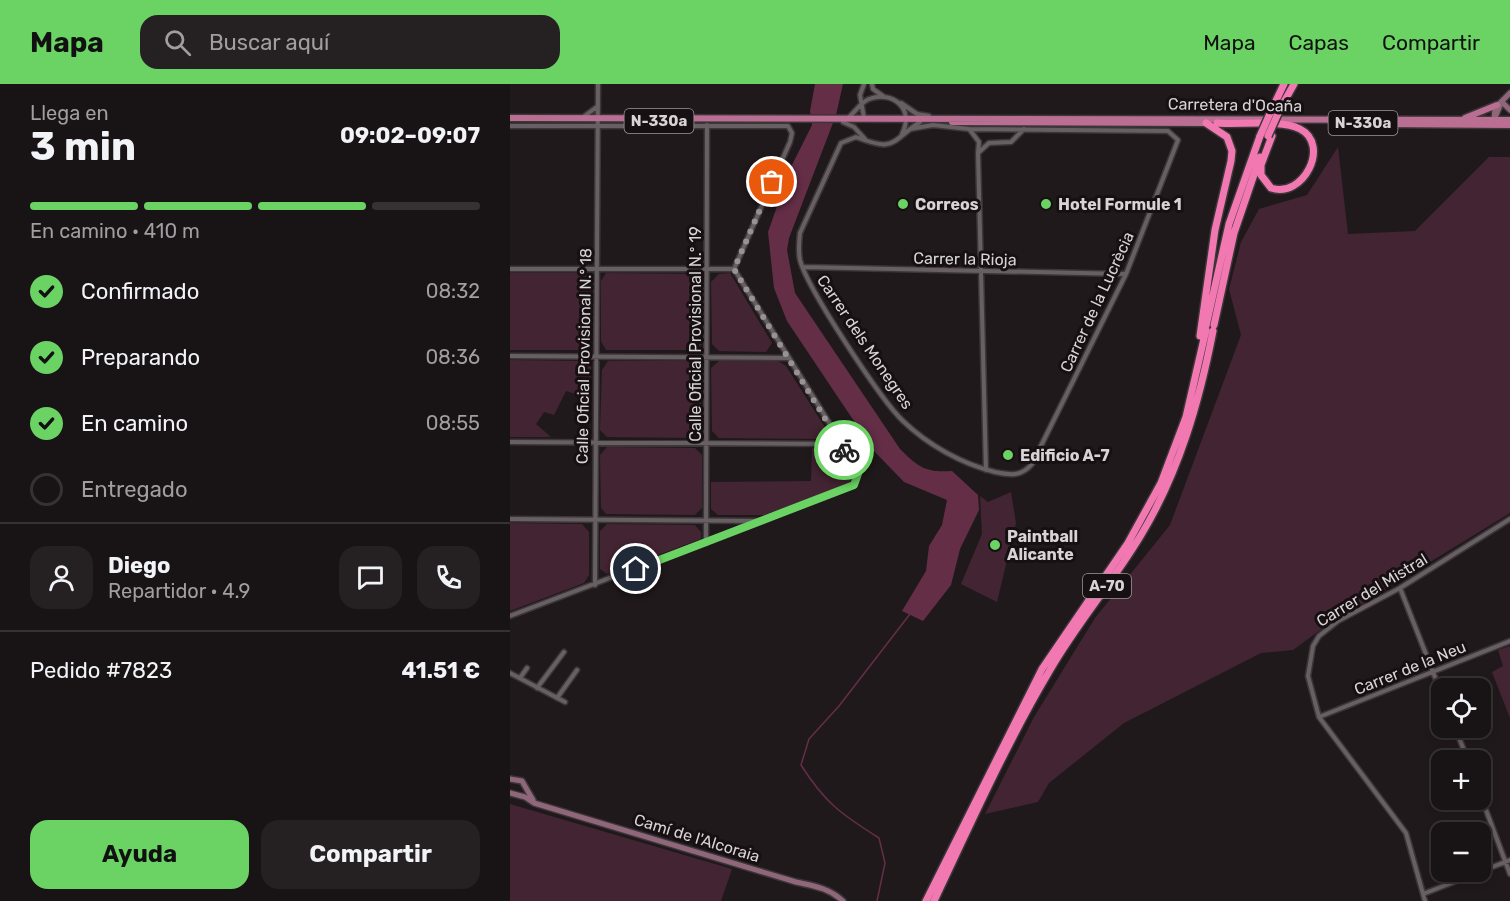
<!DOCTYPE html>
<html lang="es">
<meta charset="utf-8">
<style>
:root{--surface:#181315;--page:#252022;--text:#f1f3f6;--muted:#9f9ea0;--line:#363234;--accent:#6ad363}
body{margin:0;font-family:Rubik,sans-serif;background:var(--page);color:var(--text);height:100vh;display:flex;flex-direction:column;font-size:22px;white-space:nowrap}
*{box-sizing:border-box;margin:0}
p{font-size:20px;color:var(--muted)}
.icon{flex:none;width:33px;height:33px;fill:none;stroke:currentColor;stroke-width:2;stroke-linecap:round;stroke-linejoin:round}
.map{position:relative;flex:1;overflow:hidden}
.panel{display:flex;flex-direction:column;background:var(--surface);width:510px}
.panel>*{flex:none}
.fabs{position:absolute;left:921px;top:594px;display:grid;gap:12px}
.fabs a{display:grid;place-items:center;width:60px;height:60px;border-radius:12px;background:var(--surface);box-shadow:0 3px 9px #0003,0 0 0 2px var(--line);font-size:30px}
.pin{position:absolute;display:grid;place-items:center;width:51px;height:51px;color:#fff;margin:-26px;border:3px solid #fff;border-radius:50%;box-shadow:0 2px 6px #0007}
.courier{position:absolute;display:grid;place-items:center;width:60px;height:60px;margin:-30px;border:4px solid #6ad363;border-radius:50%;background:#fff;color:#222;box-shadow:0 2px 8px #0007}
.summary em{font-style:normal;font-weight:700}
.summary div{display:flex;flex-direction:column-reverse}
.summary{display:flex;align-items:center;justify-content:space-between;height:102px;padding:0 30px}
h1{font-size:39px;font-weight:700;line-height:45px}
.bar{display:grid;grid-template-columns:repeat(4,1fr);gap:9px 6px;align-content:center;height:72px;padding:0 30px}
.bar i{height:8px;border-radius:4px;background:var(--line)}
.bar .active{background:var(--accent)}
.bar p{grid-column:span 4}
.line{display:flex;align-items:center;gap:15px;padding:0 30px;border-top:2px solid var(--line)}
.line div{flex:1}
.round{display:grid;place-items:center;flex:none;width:63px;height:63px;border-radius:18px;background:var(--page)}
ol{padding:0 30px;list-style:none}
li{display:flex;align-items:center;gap:18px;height:66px}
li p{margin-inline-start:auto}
li .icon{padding:6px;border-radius:50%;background:var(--accent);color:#111;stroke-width:4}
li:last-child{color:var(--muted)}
li i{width:33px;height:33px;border:3px solid var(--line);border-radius:50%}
.action{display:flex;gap:12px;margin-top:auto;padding:12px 30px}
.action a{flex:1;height:69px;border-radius:18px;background:var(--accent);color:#111;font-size:24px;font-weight:700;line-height:69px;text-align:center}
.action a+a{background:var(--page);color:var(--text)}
header{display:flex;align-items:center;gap:36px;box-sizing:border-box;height:84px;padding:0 30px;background:var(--accent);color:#111}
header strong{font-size:28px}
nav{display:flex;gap:33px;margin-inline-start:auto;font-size:21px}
.search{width:420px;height:54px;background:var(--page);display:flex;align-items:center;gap:15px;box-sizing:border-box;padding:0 21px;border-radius:18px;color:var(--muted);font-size:22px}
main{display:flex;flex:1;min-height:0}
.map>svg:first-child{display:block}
</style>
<header>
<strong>Mapa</strong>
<div class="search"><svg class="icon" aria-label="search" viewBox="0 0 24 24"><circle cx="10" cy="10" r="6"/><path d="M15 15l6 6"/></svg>Buscar aquí</div>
<nav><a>Mapa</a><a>Capas</a><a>Compartir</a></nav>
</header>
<main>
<section class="panel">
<div class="summary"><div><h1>3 min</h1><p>Llega en</p></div><em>09:02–09:07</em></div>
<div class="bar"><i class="active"></i><i class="active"></i><i class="active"></i><i></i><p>En camino · 410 m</p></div>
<ol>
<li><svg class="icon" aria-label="check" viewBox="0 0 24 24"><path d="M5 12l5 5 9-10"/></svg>Confirmado<p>08:32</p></li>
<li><svg class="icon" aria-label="check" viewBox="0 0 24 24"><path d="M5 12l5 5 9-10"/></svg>Preparando<p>08:36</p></li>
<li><svg class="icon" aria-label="check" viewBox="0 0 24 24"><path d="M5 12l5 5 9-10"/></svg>En camino<p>08:55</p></li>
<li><i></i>Entregado</li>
</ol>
<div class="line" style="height:108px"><a class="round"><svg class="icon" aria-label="person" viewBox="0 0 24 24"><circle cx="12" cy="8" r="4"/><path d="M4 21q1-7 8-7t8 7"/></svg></a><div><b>Diego</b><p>Repartidor · 4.9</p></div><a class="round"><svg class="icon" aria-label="chat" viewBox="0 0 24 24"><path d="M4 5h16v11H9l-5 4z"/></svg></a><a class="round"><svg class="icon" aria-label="phone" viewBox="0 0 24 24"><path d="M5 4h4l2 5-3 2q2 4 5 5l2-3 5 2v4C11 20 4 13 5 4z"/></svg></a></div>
<div class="line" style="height:78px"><div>Pedido #7823</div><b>41.51 €</b></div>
<div class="action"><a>Ayuda</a><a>Compartir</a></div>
</section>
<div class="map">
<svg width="1000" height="817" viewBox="0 0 1000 817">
<rect width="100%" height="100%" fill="#20191c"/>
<!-- green -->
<path fill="#432432" d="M828,63L838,150L905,147L979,73H1000V429L817,541L783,566L751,569L614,639L539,699L528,718L475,730L524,633L585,534L660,441L731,251L719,205L731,158L749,125L797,111Z
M0,189H74L81,195V260L73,266H0Z
M96,189L185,190L192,195V260L186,266H96L91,257V197Z
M220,189L262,259L256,268L209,267L202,260L201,198L209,190Z
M0,276L73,277L81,283L80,323L69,311L56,307L44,331L34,328L26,340L41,353H0Z
M98,277H184L191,284V346L185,354L97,353L90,346L92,286Z
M209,277H268L276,282L316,345L311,355L209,354L202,347L201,284Z
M97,363L185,364L192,371V424L185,431L96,430L91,424L90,371Z
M302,364C328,365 329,368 343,390L339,400L255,431H208L201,425V398L301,397Z
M501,408L506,439L487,518L451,500L472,450L470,412L478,418Z
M0,439L72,440L79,448V491L74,499L0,527Z
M97,440L185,441L191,448V455L97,490L90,485V447Z
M1000,562V634L982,588L993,582L988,566Z
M0,720L222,785L211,817H0Z"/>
<!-- water -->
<path fill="#642e47" d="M305,0H333L326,31L279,154L277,166L285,209L390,365C408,383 416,389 442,387L468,411L469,426L450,465L441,501L413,537L392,527L416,487L419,462L432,441L437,416L394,398L364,367L277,237L264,204L258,148L281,83L302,41L300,27Z"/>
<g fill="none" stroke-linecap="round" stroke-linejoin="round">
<!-- stream -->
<path stroke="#642e47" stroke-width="1.5" d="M367,817L375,779L369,754C331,730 315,719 291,681L299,655L329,622L400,530"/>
<!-- street casing -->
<g stroke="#3b3638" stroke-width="7">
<path id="street" d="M362,0L363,5L373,12
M391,19L407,30L419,32
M72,34L88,22
M338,34C345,28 350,19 359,15C383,6 405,25 392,50
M354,34L350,11L354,0
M333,38L344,43L355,55
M0,42H278L282,49L280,58L224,185L349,387L344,401L0,532
M400,45L423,41L459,45L658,47L668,56L616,190L522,380C511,393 500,391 485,388C452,380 418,361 393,337C371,316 297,204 290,176C288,166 289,158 290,149L331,59L346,53C385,68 379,59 410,38
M460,46L469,58L468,69L479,59L501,58L514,45
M468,69L476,386
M293,183L616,190
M0,185H224
M0,272L278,274
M0,358L329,360
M0,435L251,437
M196,459L197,41
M85,501L88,0
M890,504L932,611
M0,589L55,618
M10,594L17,584
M27,604L54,568
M47,614L67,586
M809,633L1000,557
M945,644L958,676
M970,710L1000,790
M913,810L1000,776
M915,817L896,749L809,633L798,592L803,562L809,552L828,537L890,504L1000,435"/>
</g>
<!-- secondary casing -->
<g stroke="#3b3638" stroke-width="8">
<path id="secondary" d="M992,18L1000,26
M984,36L985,24L1000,9
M984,36L991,19
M0,695L12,697L23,716
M0,709L15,713L24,719L286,798C304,802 319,804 333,817"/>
</g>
<!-- primary casing -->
<g stroke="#3b3638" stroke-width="9">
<path id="primary" d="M0,34L1000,36
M955,34L987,21
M442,38L698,39
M874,40L1000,41"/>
</g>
<!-- highway casing -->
<g stroke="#3b3638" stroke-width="10">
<path id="highway" d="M762,25L774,0
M770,25L784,0
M707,39C728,41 772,35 790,45C821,61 793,115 761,104L751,91V81L762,52
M704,241L724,149L750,73
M696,242L719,140L750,52
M690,252L705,146L721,77L722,67L717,53L696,39
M416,817L532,585L618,459L651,399L676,333L696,246
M424,817C461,739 496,660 540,586C567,539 603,498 631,451C669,388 689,319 703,247"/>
</g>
<!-- street -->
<use href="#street" stroke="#675f62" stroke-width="4"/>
<!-- secondary -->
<use href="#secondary" stroke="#90667a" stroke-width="5"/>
<!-- primary -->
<use href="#primary" stroke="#ba6e91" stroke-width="6"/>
<!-- highway -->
<use href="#highway" stroke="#f178b1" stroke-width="7"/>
<!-- highway-bridge casing -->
<g stroke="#3b3638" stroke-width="10" stroke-linecap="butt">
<path id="highway-bridge" d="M750,52L762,25
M758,52L770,25"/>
</g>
<!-- highway-bridge -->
<use href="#highway-bridge" stroke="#f178b1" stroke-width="7"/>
</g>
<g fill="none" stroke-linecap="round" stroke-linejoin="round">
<!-- done -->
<path stroke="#989294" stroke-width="6" stroke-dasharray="0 10.8" d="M262,98L224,185L334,366"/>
<!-- route -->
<path stroke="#6ad363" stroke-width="8" d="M126,485L344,401L349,387L334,366"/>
</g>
<!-- markers -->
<g fill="#6ad363" stroke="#171013" stroke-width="2">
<circle cx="393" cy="120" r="6"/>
<circle cx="536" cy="120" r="6"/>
<circle cx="498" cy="371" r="6"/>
<circle cx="485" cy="461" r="6"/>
</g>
<g text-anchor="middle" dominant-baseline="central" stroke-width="6" stroke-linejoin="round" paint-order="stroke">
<!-- shield labels -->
<g fill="#171013" stroke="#9e989b" stroke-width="1.5">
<rect x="114.5" y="25" width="69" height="24" rx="4.5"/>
<rect x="818.5" y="27" width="69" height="24" rx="4.5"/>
<rect x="573" y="490" width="48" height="24" rx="4.5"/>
</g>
<g font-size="15" font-weight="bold" fill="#d8d3d5">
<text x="149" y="37">N-330a</text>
<text x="853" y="39">N-330a</text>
<text x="597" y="502">A-70</text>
</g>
<!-- street labels -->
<g font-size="16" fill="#d8d3d5" stroke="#171013">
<text transform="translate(725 21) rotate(1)">Carretera d'Ocaña</text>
<text transform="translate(455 175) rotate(1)">Carrer la Rioja</text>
<text transform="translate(587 218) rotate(-65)">Carrer de la Lucrècia</text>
<text transform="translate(185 250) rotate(-90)">Calle Oficial Provisional N.º 19</text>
<text transform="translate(355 258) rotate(56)">Carrer dels Monegres</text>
<text transform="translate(74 272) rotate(-89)">Calle Oficial Provisional N.º 18</text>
<text transform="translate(862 506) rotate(-31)">Carrer del Mistral</text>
<text transform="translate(900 584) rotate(-22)">Carrer de la Neu</text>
<text transform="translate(187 754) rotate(17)">Camí de l'Alcoraia</text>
</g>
<!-- poi labels -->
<g font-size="16" font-weight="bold" fill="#d8d3d5" stroke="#171013" text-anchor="start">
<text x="405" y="120">Correos</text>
<text x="548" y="120">Hotel Formule 1</text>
<text x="510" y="371">Edificio A-7</text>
<text x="497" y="452">Paintball<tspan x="497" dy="18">Alicante</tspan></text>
</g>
</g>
</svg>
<div class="fabs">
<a><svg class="icon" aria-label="locate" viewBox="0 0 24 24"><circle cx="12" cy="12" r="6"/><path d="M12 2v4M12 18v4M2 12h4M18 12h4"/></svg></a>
<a>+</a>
<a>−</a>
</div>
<div class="pin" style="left:262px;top:98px;background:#ea580c"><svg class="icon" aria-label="bag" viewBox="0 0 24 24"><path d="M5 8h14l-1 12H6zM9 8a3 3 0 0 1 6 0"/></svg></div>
<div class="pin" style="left:126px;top:485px;background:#1f2937"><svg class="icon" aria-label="home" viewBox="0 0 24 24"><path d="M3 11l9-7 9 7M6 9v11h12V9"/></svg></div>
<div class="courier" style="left:334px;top:366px"><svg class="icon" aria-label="bike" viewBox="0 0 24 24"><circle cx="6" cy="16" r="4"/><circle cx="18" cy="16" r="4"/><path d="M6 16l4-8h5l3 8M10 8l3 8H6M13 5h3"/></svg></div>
</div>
</main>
